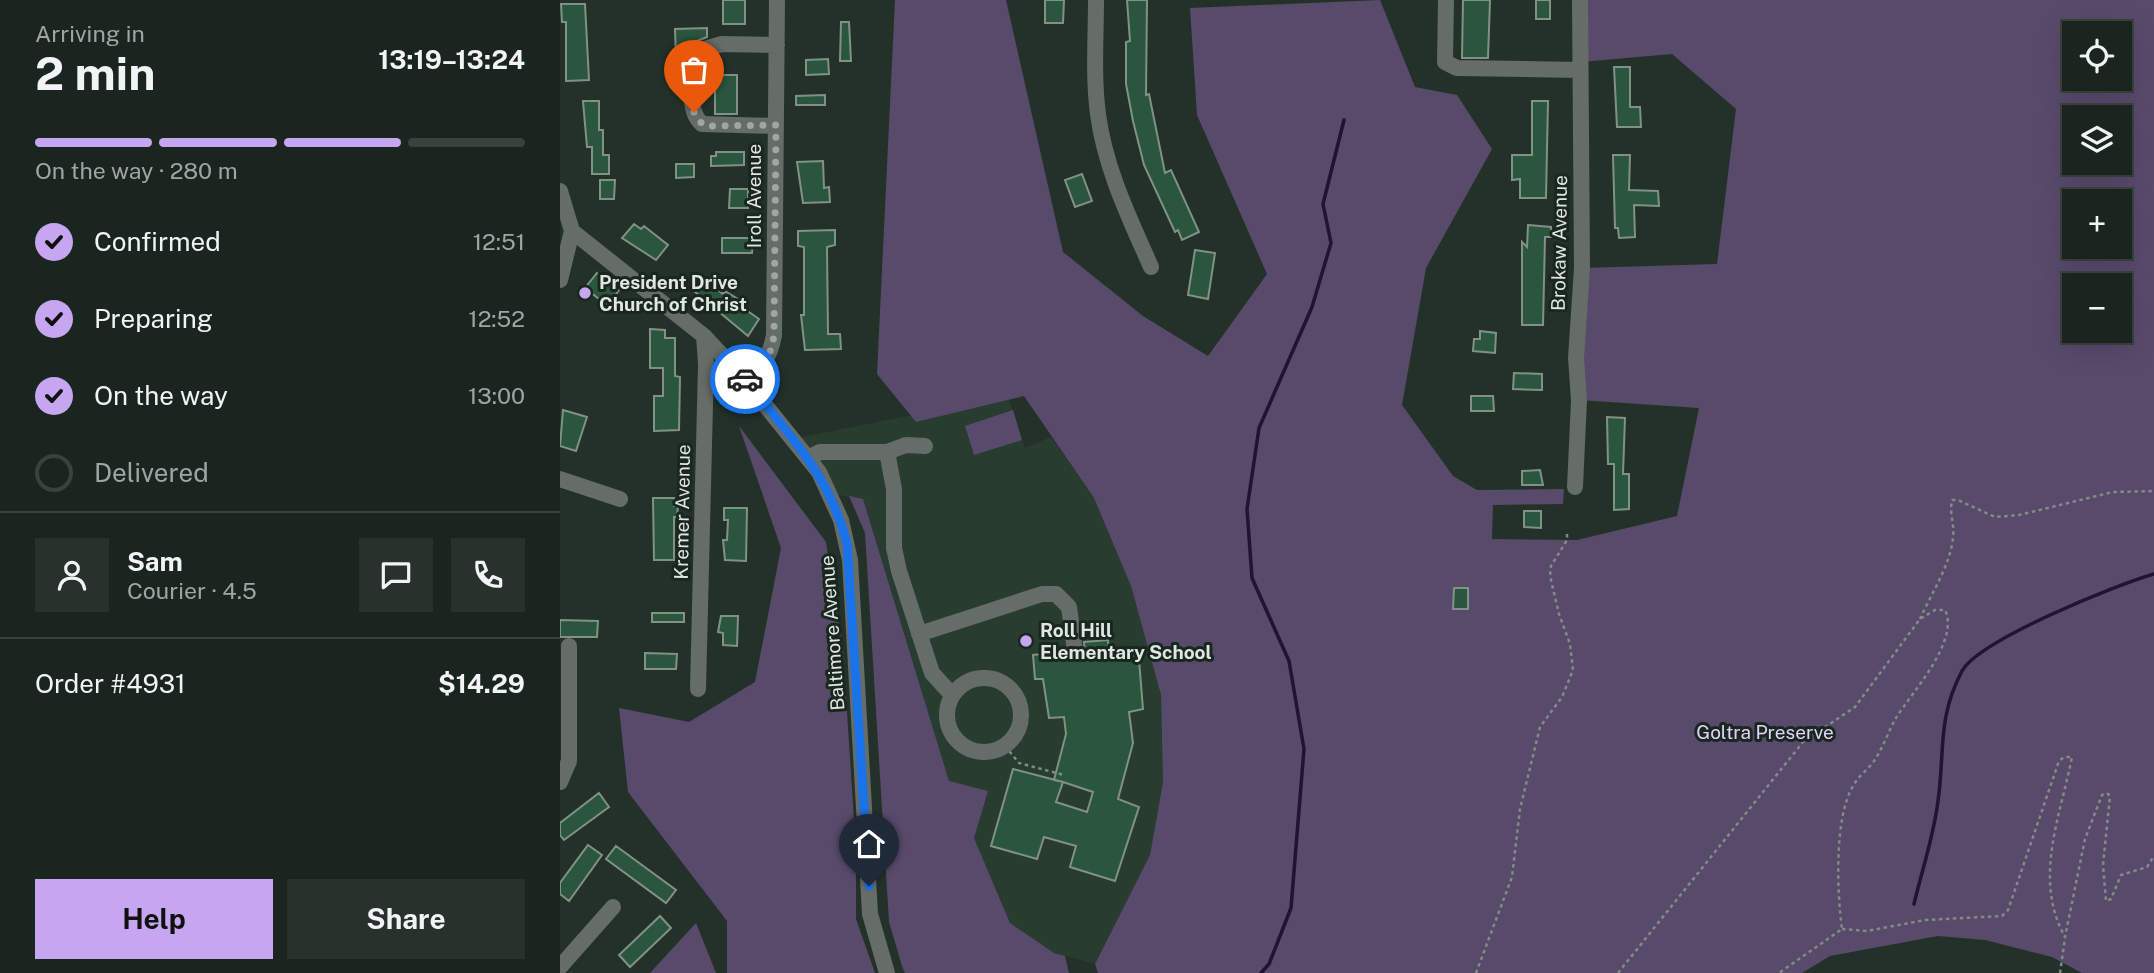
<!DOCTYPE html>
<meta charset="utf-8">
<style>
:root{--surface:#1b251f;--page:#28312c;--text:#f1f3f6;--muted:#a0a5a4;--line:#39423d;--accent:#c6a6f0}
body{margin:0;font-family:"Public Sans",sans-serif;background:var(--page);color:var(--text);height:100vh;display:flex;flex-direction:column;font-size:26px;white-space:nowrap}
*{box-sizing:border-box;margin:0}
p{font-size:23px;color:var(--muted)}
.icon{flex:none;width:38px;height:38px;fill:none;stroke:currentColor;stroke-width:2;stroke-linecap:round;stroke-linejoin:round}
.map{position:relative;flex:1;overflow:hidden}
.sheet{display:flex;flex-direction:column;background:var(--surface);width:560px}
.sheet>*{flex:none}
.fabs{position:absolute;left:1502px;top:21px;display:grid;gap:14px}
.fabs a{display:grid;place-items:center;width:70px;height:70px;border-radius:0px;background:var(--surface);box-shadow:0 7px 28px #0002,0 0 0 2px var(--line);font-size:35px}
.pin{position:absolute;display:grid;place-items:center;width:60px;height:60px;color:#fff;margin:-72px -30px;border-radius:50% 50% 50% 0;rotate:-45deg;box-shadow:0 0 7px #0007}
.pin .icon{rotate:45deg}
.courier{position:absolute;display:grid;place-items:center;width:70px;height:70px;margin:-35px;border:5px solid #1a73e8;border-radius:50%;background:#fff;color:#222;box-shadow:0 2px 9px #0007}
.head em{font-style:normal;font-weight:700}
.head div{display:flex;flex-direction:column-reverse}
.head{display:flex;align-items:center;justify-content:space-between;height:119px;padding:0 35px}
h1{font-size:46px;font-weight:700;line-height:52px}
.bar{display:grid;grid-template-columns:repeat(4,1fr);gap:10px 7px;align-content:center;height:84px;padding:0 35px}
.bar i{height:9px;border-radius:5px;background:var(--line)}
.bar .current{background:var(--accent)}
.bar p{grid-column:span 4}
.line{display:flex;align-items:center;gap:18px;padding:0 35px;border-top:2px solid var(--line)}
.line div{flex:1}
.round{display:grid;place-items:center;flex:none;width:74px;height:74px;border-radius:0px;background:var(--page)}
ol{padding:0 35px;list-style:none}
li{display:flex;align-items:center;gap:21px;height:77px}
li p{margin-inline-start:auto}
li .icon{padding:7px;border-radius:50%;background:var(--accent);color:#111;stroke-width:4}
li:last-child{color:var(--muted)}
li i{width:38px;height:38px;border:4px solid var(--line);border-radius:50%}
.cta{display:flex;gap:14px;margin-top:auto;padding:14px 35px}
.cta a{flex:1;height:80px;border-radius:0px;background:var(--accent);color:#111;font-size:28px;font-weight:700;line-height:80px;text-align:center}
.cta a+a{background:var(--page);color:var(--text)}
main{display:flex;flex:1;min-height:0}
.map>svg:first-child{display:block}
</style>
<main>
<section class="sheet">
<div class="head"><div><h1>2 min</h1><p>Arriving in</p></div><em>13:19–13:24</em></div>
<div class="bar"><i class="current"></i><i class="current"></i><i class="current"></i><i></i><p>On the way · 280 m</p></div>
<ol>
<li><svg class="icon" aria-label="check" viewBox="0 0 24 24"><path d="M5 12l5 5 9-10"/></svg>Confirmed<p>12:51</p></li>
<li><svg class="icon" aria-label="check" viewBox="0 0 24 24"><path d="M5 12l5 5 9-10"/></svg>Preparing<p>12:52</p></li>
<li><svg class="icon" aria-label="check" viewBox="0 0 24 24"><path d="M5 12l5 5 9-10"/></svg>On the way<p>13:00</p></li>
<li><i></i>Delivered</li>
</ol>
<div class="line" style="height:126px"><a class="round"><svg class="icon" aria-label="person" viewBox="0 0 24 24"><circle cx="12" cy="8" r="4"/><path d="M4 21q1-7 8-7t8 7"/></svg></a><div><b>Sam</b><p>Courier · 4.5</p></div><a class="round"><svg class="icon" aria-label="chat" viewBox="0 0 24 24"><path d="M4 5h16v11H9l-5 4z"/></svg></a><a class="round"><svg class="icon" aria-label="phone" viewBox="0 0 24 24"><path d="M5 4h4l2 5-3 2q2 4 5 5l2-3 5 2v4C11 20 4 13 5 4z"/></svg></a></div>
<div class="line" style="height:91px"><div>Order #4931</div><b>$14.29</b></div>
<div class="cta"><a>Help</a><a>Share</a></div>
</section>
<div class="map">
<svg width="1594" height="973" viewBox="0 0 1594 973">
<rect width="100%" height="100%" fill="#243129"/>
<!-- built -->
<path fill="#283c30" d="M448,396L465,448L491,437L534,498L571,586L601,695L603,782L590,855L535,964L494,953L450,923L389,781L303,500L270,493L232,439Z"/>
<!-- green -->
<path fill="#584a6b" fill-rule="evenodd" d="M335,0H446L503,252L583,316L648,356L707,274L637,115L630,8L820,0L855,87L897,95L932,149L866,268L842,405L893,476L917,490L1004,489L1003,504L933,505L932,539L1017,540L1117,516L1139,408L1019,400L1022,268L1157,264L1176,109L1112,54L1021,62L1020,0H1594V973H1522L1492,957L1425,940L1378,936L1270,956L1242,973H538L535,964L590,855L603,782L601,695L571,586L534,498L464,396L356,422L317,374ZM1514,33H1559V79H1514ZM1514,117H1559V163H1514ZM1514,201H1559V247H1514ZM1514,285H1559V331H1514Z
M453,410L462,440L414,455L405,426Z
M179,426L266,542L283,650L296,851V919L315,973H167V921L68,792L59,708L129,722L195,682L221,548Z
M289,496L303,499L389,781L428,791L414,838L450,923L494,953L505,956L509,973H345L342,966L329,922L305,533Z
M136,923L156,973H90Z"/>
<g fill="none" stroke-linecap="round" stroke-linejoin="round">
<!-- stream -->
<path stroke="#221234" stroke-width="3.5" d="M1354,904C1362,870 1374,835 1378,801C1385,752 1377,718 1402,671C1419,640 1556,585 1594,574
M701,973L709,964L731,908L744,749L729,661L692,578L687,509L699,428L752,307L771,243L763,204L784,120"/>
</g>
<!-- building -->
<path fill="#29563d" stroke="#819187" stroke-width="2" fill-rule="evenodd" d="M163,0H185V24H163Z
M485,0H504L503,23H485Z
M567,0H587L586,95L589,94L605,173L611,170L639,232L622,240L618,230L615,232L584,165L573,121L566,84V42L570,41Z
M903,0H930L928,58H902Z
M976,0H990V19H976Z
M1,4H25L29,80L6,81V22H2Z
M281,22H289L291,61H280Z
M147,28V37L134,42L129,58L116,59L115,29Z
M268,59L269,74L246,75V60Z
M1054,67H1070V107H1080L1081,127H1057Z
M155,75H177V114H155Z
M265,95V105H236V96Z
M23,101H39V130H43V155H49V174H32V147H27Z
M972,101H988L986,198H960V179L952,180V155H972Z
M156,152H184V165L151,166V156H156Z
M1053,155H1070L1069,190L1098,191L1099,206L1074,205L1075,237L1059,238L1058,228H1055Z
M263,161L264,188L269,187L270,202L243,203L237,162Z
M116,164H134V177L116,178Z
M522,174L532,201L515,207L505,180Z
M40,180H55L54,199H40Z
M170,189H188V208H169Z
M74,224L81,229L84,226L108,245L96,260L62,238Z
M968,225L991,227V237H985L983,325H962V242L967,247Z
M275,230V245L267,247L268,334H280L281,349L245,350L241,315H244V247L238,246V231Z
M162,238H193L192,253H162Z
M635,250L655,253L648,299L628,295Z
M37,273L59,290L48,306L25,288Z
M143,278L163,294L165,291L178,299L176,303L199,319L188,336L134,291Z
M90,329L105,330V338H115V376L120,377L119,430L94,431V396H103V368H90Z
M920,331L936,333L935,353L913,351L914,339H920Z
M954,373L982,374V390L953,389Z
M911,396H933L934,411H911Z
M3,410L27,417L16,451L0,446Z
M1047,417L1065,418L1063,474H1069V509L1054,510V464H1048Z
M980,470L983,485H962V471Z
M93,498H114V506H118L117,517H114V560H94Z
M164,508H187L186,561L165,560L163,540H167L168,520H164Z
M964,511H981V528L964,527Z
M894,588H908V609H893Z
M92,613H124V622H92Z
M161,616H178L177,646L163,645V633L158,632Z
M0,620L38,621L37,637H0Z
M548,640L549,650L578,648L583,709L569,712L573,743L558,799L579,807L555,881L510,867L516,846L484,837L477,859L431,846L453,769L503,782L494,780L506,734L504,717L489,718L483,679H475L473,655L504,652L507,658L517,661L525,654L524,642ZM503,782L533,792L527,812L496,802Z
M85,653L117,654L116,669H85Z
M39,793L49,807L4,840L0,835V823Z
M28,845L42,855L9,901L0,894V883Z
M56,846L116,890L106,903L46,859Z
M100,916L111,928L70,967L59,955Z"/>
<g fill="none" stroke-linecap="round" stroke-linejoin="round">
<!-- path -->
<path stroke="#818c85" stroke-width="2.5" stroke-dasharray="3.5 3.5" stroke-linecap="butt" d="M1360,619C1371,594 1390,566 1393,538C1395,525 1389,514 1392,500H1398L1435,517L1459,515L1553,492L1594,491
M445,746L459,763L504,775
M1282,929L1307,931L1365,920L1442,916L1448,910L1499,761L1504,757H1512C1500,818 1473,879 1505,937L1525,839L1542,795L1547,793L1550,796L1543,865L1546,901L1551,899L1561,875L1587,867L1594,856
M916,973L952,877L960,809L980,727L1002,697L1013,670L1010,644L999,614L990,576L991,566L1007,540V531
M1058,973L1243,742L1295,707L1360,619L1375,610H1385C1400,641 1352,692 1336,718C1328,732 1323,748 1314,761C1308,770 1298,776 1293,786C1274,818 1277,892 1282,929L1219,973
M1500,973L1505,938"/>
<!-- minor -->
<path stroke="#666c68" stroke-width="16" d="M536,0C536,38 533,76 538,114C545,168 569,217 591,267
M886,0L885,62L897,68L1020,70
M216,126L142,124C124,108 133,66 145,49L162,44L217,45
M0,191L12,231L144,336L184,379L259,472L281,520L290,560L310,914L327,973
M0,280L12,231
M184,379C203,367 210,357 214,335L217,0
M327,452L346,445L365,446
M248,458L260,452H327L334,489V548L339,571L372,673L392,695
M0,479L60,499
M1015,487L1019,400L1016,358L1022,268L1020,0
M359,634L482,594H496L509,607L515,651
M387 715a37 37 0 1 1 74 0a37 37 0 1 1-74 0Z
M138,689L146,364L144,336
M0,782L9,761V646
M0,967L53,907"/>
</g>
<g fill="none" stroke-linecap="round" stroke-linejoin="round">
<!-- done -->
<path stroke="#9ea7a1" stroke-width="7" stroke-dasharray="0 12.6" d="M134,112L142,124L151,126L216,125L214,335C210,362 202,364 185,379"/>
<!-- route -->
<path stroke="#1a73e8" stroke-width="9" d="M185,379C228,434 269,474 287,543L309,886"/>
</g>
<!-- markers -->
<g fill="#c6a6f0" stroke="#1a271f" stroke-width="2.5">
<circle cx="25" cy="293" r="7"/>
<circle cx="466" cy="641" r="7"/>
</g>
<g text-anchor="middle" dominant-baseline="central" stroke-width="6" stroke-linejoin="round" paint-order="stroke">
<!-- street labels -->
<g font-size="19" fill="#dfe7e1" stroke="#1a271f">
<text transform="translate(194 196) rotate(-90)">Iroll Avenue</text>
<text transform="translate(999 243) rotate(-89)">Brokaw Avenue</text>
<text transform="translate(122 512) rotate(-89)">Kremer Avenue</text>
<text transform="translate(272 633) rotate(-94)">Baltimore Avenue</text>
</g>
<!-- poi labels -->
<g font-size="19" font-weight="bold" fill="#dfe7e1" stroke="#1a271f" text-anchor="start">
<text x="39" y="282">President Drive<tspan x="39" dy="22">Church of Christ</tspan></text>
<text x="480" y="630">Roll Hill<tspan x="480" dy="22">Elementary School</tspan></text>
</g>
<!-- park labels -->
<g font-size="19" fill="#e3d2fb" stroke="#1a271f">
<text x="1205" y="732">Goltra Preserve</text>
</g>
</g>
</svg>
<div class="fabs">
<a><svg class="icon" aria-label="locate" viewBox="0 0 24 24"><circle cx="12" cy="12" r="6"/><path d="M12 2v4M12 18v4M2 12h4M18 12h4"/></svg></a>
<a><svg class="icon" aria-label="layers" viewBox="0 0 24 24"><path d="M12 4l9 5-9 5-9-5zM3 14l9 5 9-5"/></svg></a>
<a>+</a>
<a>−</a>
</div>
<div class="pin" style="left:134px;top:112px;background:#ea580c"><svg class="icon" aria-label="bag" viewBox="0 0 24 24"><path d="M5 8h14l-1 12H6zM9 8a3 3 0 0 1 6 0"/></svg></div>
<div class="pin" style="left:309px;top:886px;background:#1f2937"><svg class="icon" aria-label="home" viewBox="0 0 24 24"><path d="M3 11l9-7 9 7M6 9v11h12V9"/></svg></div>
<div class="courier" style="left:185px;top:379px"><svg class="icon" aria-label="car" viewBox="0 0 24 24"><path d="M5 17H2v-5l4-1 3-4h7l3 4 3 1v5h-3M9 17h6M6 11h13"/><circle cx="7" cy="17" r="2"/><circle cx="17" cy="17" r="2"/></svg></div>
</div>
</main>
